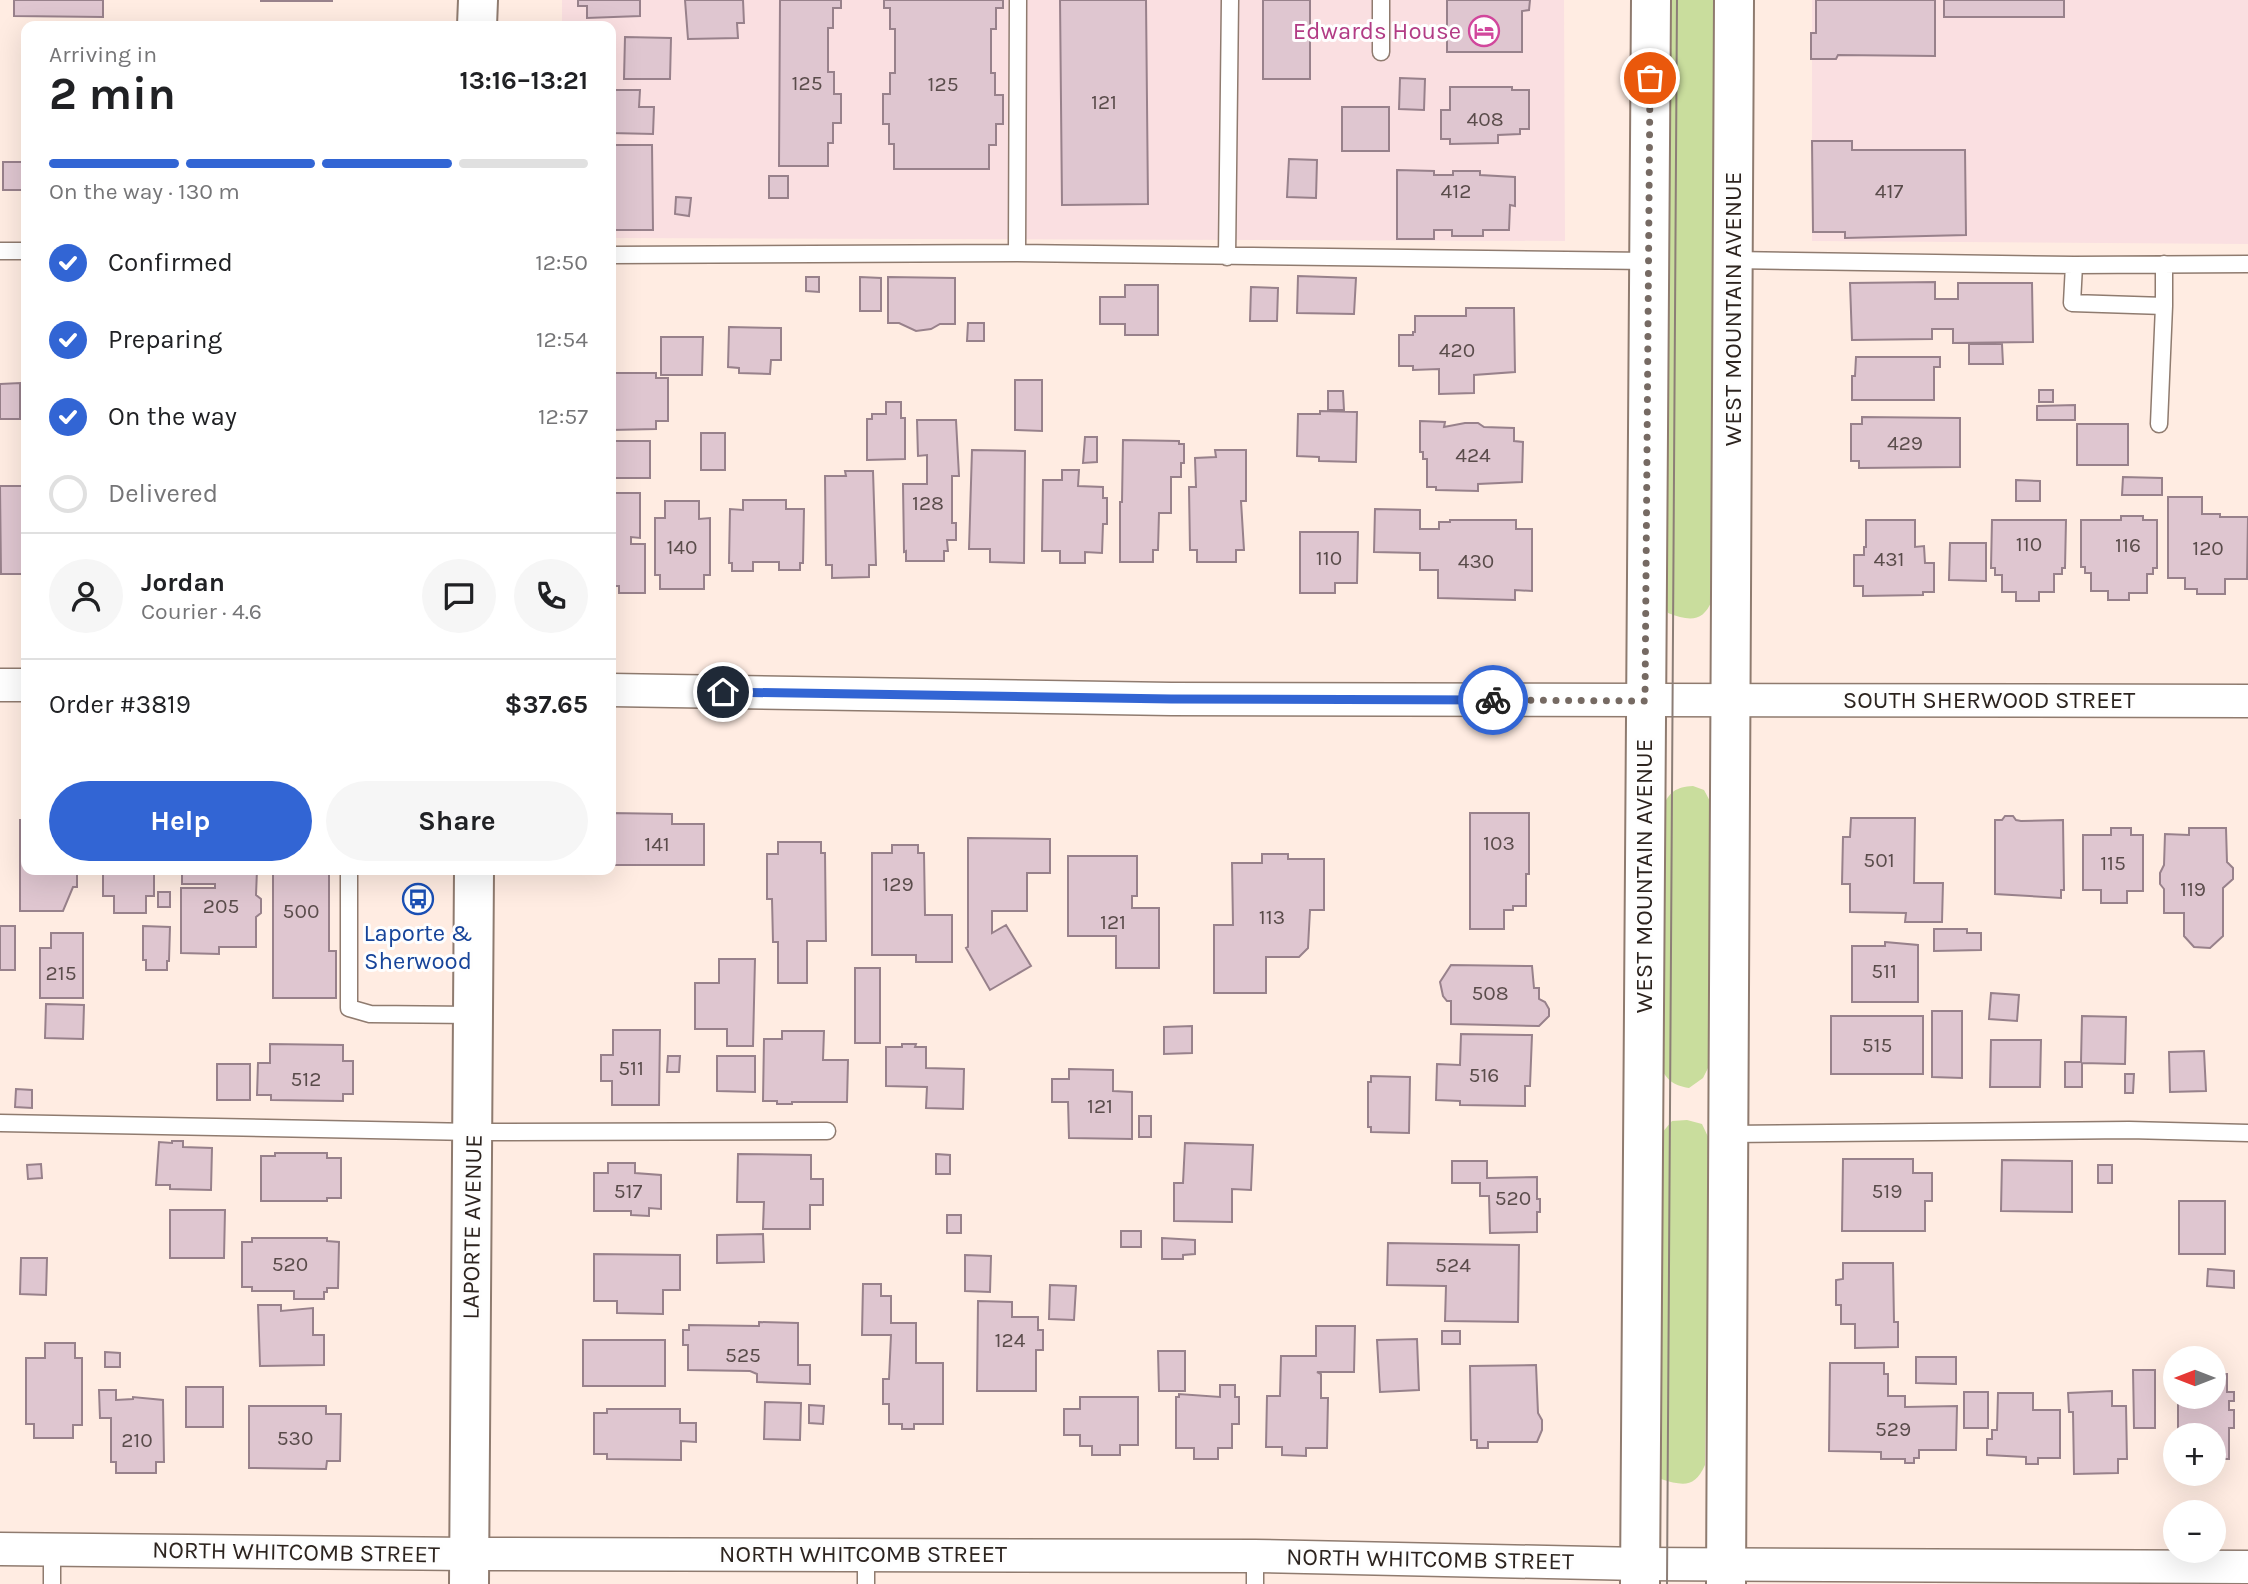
<!DOCTYPE html>
<meta charset="utf-8">
<style>
:root{--surface:#fff;--page:#f6f6f6;--text:#202124;--muted:#757577;--line:#e0e0e0;--accent:#3265d4}
body{margin:0;font-family:Karla,sans-serif;background:var(--page);color:var(--text);height:100vh;display:flex;flex-direction:column;font-size:26px;white-space:nowrap}
*{box-sizing:border-box;margin:0}
p{font-size:23px;color:var(--muted)}
.icon{flex:none;width:38px;height:38px;fill:none;stroke:currentColor;stroke-width:2;stroke-linecap:round;stroke-linejoin:round}
.map{position:relative;flex:1;overflow:hidden}
.sheet{position:absolute;left:21px;top:21px;width:595px;height:854px;display:flex;flex-direction:column;background:var(--surface);border-radius:14px;box-shadow:0 7px 28px #0002}
.sheet>*{flex:none}
.needle{width:46px;rotate:270deg}
.fabs{position:absolute;left:2163px;top:1346px;display:grid;gap:14px}
.fabs a{display:grid;place-items:center;width:63px;height:63px;border-radius:50%;background:var(--surface);box-shadow:0 7px 28px #0002;font-size:35px}
.pin{position:absolute;display:grid;place-items:center;width:60px;height:60px;color:#fff;margin:-30px;border:4px solid #fff;border-radius:50%;box-shadow:0 2px 7px #0007}
.courier{position:absolute;display:grid;place-items:center;width:70px;height:70px;margin:-35px;border:5px solid #3265d4;border-radius:50%;background:#fff;color:#222;box-shadow:0 2px 9px #0007}
.overview em{font-style:normal;font-weight:700}
.overview div{display:flex;flex-direction:column-reverse}
.overview{display:flex;align-items:center;justify-content:space-between;height:119px;padding:0 28px}
h1{font-size:46px;font-weight:700;line-height:52px}
.bar{display:grid;grid-template-columns:repeat(4,1fr);gap:10px 7px;align-content:center;height:84px;padding:0 28px}
.bar i{height:9px;border-radius:5px;background:var(--line)}
.bar .selected{background:var(--accent)}
.bar p{grid-column:span 4}
.line{display:flex;align-items:center;gap:18px;padding:0 28px;border-top:2px solid var(--line)}
.line div{flex:1}
.round{display:grid;place-items:center;flex:none;width:74px;height:74px;border-radius:37px;background:var(--page)}
ol{padding:0 28px;list-style:none}
li{display:flex;align-items:center;gap:21px;height:77px}
li p{margin-inline-start:auto}
li .icon{padding:7px;border-radius:50%;background:var(--accent);color:#fff;stroke-width:4}
li:last-child{color:var(--muted)}
li i{width:38px;height:38px;border:4px solid var(--line);border-radius:50%}
.action{display:flex;gap:14px;margin-top:auto;padding:14px 28px}
.action a{flex:1;height:80px;border-radius:42px;background:var(--accent);color:#fff;font-size:28px;font-weight:700;line-height:80px;text-align:center}
.action a+a{background:var(--page);color:var(--text)}
.map>svg:first-child{display:block}
</style>
<div class="map">
<svg width="2248" height="1584" viewBox="0 0 2248 1584">
<rect width="100%" height="100%" fill="#ffece2"/>
<!-- commercial -->
<path fill="#fadfe1" d="M562,0H1564L1565,241L611,238V26H562Z
M1812,0H2248V244L1812,241Z"/>
<!-- green -->
<path fill="#c9dd9d" d="M1669,0H1716L1712,600C1703,623 1689,621 1668,613L1664,604Z
M1693,786L1704,790L1712,805L1710,1064L1703,1078L1689,1088C1672,1085 1666,1080 1659,1063L1663,807C1669,792 1676,787 1693,786Z
M1687,1120L1702,1124L1710,1141L1705,1465C1695,1488 1683,1486 1661,1479L1657,1470L1661,1134L1672,1121Z"/>
<!-- building -->
<path fill="#dfc6d0" stroke="#98818b" stroke-width="2" d="M14,0H103V17L14,16Z
M261,0H332V1H261Z
M578,0H640V16L587,18V6H578Z
M685,0H743L744,23H737L738,38L688,39Z
M780,0H841V8H833V28H828V72H834V94H841V123H833V143H828V166H779Z
M884,0H1003V8H996V29H991V73H995V95H1003V124H996V145H989V169H894V144H889V124H883V94H890V73H895V29H890V8H884Z
M1060,0H1146L1148,204L1062,205Z
M1263,0H1310V79H1263Z
M1447,0H1530L1529,10L1522,11V52H1447Z
M1816,0H1935V56L1838,55L1836,59H1811V33H1816Z
M1944,0H2064V17H1944Z
M625,37L671,38L670,79H624Z
M1400,78L1425,79L1424,110L1399,109Z
M1450,87H1512V90H1529V129H1520V134L1498,135V143L1450,144V139H1441V110H1450Z
M611,90H640L639,107H654L653,134L611,133Z
M1342,107H1389V151H1342Z
M1812,141H1852V150H1965L1966,235L1845,238V232H1813Z
M611,145H652L653,230H611Z
M1289,159L1317,160L1316,198L1287,197Z
M3,162H25V190H3Z
M1397,170L1434,171V175H1453V171H1480V175L1515,177V206L1510,205L1509,230H1483V236H1452V230H1434V239H1397Z
M769,176H788V198H769Z
M676,197L691,198L689,216L675,214Z
M1298,276L1356,278L1354,314L1297,313Z
M806,277H819V292L806,291Z
M860,277L881,278V311H860Z
M888,277L955,278V324H940L931,329L916,331L899,323H888Z
M1935,282V299H1958V283H2032L2033,342L1953,343V329H1932V339L1852,340L1850,283Z
M1125,285H1158V335H1125V324H1100V297H1125Z
M1251,287L1278,288L1277,321H1250Z
M1466,308H1514L1515,372L1474,375V393L1439,394V369L1413,370V366H1399V335H1413V332H1415V316H1466Z
M968,323H984V341H967Z
M729,327L781,328V360H771L770,374L739,373V368L728,367Z
M661,337H703L702,375H661Z
M1969,344H2002L2003,364H1969Z
M1856,357H1940V367H1934V400H1852V376H1855Z
M611,373H656V378H668V421H656V429L611,430Z
M1015,380H1042V431L1015,430Z
M20,383V419H0V384Z
M2039,390H2053V402H2039Z
M1328,391H1343L1344,410H1328Z
M886,402H901V418H905V459L867,460V419H872V414H886Z
M2075,405V420H2037V406Z
M1320,411L1357,412L1356,462L1319,461V457L1297,456L1298,414H1320Z
M1862,417L1960,418V467L1859,468V461H1851V424H1862Z
M917,420H956L959,476H952V523H956V540H947L948,551H944V561H906V551L904,552L903,484H927V455L918,456Z
M1420,421L1445,422L1444,427L1465,423H1478L1484,427L1514,428V441L1523,442L1522,482L1478,484V491L1436,490V487H1427V459H1423V452H1420Z
M2077,424H2128V465H2077Z
M701,433H725V470H701Z
M1085,437H1097V462L1083,463Z
M1123,440L1179,441V444H1184V463H1181V477H1171V513H1159L1158,550H1153V562H1120V502H1122Z
M611,441H650V478H611Z
M972,450L1025,451L1024,563L990,562V549H969Z
M1215,450H1246V501H1241L1244,550H1236V562H1197V550H1190L1189,487H1196L1195,458L1216,457Z
M1062,470H1079L1078,486L1103,487V498H1107V524H1103L1102,553L1085,552V563H1060V551H1042L1043,480H1062Z
M845,471H873L876,565H869V577L832,578V565H826L825,476H846Z
M2123,477L2162,478V495H2122Z
M2016,480L2040,481V501H2016Z
M0,486H26V574H1Z
M611,493H640V538L631,537V544H645V593H619V586H611Z
M2168,497H2202V514H2220V517H2248L2247,579H2225V594H2197V589H2185V578H2168Z
M743,500H786V509H804L803,563H800V570H779V562H753V571H732V563H729L730,509L743,510Z
M665,501H699V519L710,518V575H704V589H660V575H655V518H665Z
M1375,509L1420,510V529H1439V522H1450V520H1516V529H1532V591L1515,590V600L1438,598V570H1420V553L1374,552Z
M2121,516H2143V520H2157V568H2153V574H2147V593H2129V600H2108V591H2091V573H2085V567H2081V520H2121Z
M1866,520H1915V547L1924,546L1925,563H1934V592H1923V595L1863,596V586H1854V555H1864V547H1866Z
M1992,520H2066L2065,568H2062V574H2054V592H2039V601H2016V592H2002V575H1995V568H1991Z
M1300,532H1358L1357,583H1335V593H1300Z
M1950,543H1986V581L1949,580Z
M611,813L672,814V824H704V865H611Z
M1470,813H1529V874H1526V906H1513V910H1504V929H1470Z
M2005,816H2013L2016,820L2021,821L2063,820L2064,890H2061V898L1995,894V820H2002Z
M1851,818H1915L1914,883H1943L1942,922H1905L1906,913L1850,912V884H1842L1843,837H1850Z
M20,820H26V870H77V887H73L63,911H20Z
M2111,828H2131V835H2143V891H2127V903H2101V890H2083V835H2111Z
M2189,828H2226L2227,862L2233,868V879L2223,888V936L2210,948L2194,947L2184,936V913H2164V889L2160,884V873L2164,865L2165,834L2189,835Z
M968,838L1050,839V873H1027V911H992V933L1006,925L1031,966L990,990L966,948L968,947Z
M778,842H821V853H825L826,941H807V983H778V942H773L772,899H767V854H778Z
M892,845H918V853H924L925,915H952V962H916V955H872V853H892Z
M1262,854H1288V859H1324V910H1310L1308,948L1299,957H1266V993H1214V925H1233L1232,863H1262Z
M1068,856H1137V896H1132V908H1159V968H1116V936H1068Z
M103,870H154V896H146V913H114V896H103Z
M182,870H257L256,895L261,899V913L256,917V947H219V954L181,953V888H215V884H182Z
M273,870H329V951H336V998H273Z
M158,892H170V907H158Z
M0,926H15V970H0Z
M143,926L170,927L169,961H167V970H146V960H143Z
M1934,929H1967V933H1981V950L1934,951Z
M51,933H83V998H40V948H51Z
M1885,942L1918,945V1002H1852V946H1885Z
M719,959H755L753,1046H727V1029H695V983H719Z
M1451,965L1532,966L1534,988H1539V999L1545,1002L1549,1009V1016L1539,1026L1451,1024V1001H1447L1443,996L1440,982Z
M855,968H880V1043H855Z
M1991,993L2019,995L2017,1021L1989,1019Z
M46,1004L84,1005L83,1039L45,1038Z
M1932,1011H1962V1078L1932,1077Z
M1831,1016H1923V1074H1831Z
M2082,1016L2126,1017L2125,1064L2082,1063V1087H2065V1062H2081Z
M1192,1026V1053L1164,1054V1027Z
M613,1030H660L659,1105H612V1081H601V1055H613Z
M782,1031H824L823,1060H848L847,1102H792V1104H777V1101H763L764,1039H782Z
M1461,1034L1532,1035L1530,1086H1525V1106L1460,1105V1101L1436,1100L1437,1064L1460,1065Z
M1991,1040H2041L2040,1087H1990Z
M270,1044L343,1045V1061H353V1094H343V1101L271,1100V1095H257L258,1063H270Z
M902,1044H916L915,1047H926V1068L964,1069L963,1109L926,1108L927,1087L886,1086V1047H902Z
M2204,1051L2206,1091L2170,1092L2169,1052Z
M668,1056H680L679,1072H667Z
M717,1056H755V1092L717,1091Z
M217,1064H250V1100H217Z
M1069,1069L1113,1070V1091L1132,1092V1139L1069,1138L1068,1102H1052V1079H1069Z
M2125,1074H2134L2133,1093H2125Z
M1371,1076L1410,1077L1409,1133L1371,1132V1127H1368V1082H1371Z
M16,1089L32,1090V1108L15,1107Z
M1139,1116H1151V1137H1139Z
M172,1141H183V1147L212,1148L211,1190L170,1189V1185H156L159,1142L172,1143Z
M1185,1143L1253,1145L1251,1190L1232,1189V1222L1174,1221V1183H1183Z
M275,1153H327V1158H341V1198H327V1201H261V1156H275Z
M738,1154L811,1155V1179H823V1205H810V1229H763L764,1202H737Z
M936,1154L950,1155V1174H936Z
M1843,1159H1913V1173H1932V1201H1925V1231H1842Z
M2002,1160L2072,1161V1212L2001,1211Z
M1452,1161H1487V1178L1537,1177V1199H1540V1212H1537V1232L1490,1233L1489,1196H1480V1183H1452Z
M608,1163H635V1173L661,1175V1209L649,1208V1216L631,1215V1211H594V1173H608Z
M41,1164L42,1178L28,1179L27,1165Z
M2098,1165H2112V1183H2098Z
M2179,1201H2225V1254H2179Z
M170,1210H225L224,1258H170Z
M947,1215H961V1233H947Z
M1121,1231H1141V1247H1121Z
M763,1234L764,1262L717,1263V1235Z
M252,1238H327V1241L339,1242L338,1288H327V1292H324V1299H294V1291H252V1287H242V1242H252Z
M1162,1238L1195,1240V1254L1183,1255V1259H1162Z
M1388,1243L1519,1245L1518,1322L1445,1321L1446,1286L1387,1285Z
M594,1254L680,1255V1290H663V1314L617,1313V1301H594Z
M965,1255L991,1256L990,1292L965,1291Z
M21,1258H47L46,1295L20,1294Z
M1843,1263H1893L1894,1322H1898V1347L1855,1348V1324H1841V1305H1836V1280L1843,1279Z
M2208,1269L2234,1271V1288L2207,1286Z
M863,1284H881V1296H891V1323H916V1363H943V1424H914V1429H902V1424H889V1404H883V1379H889L891,1335H862Z
M1050,1285L1076,1286L1074,1320L1049,1319Z
M978,1301L1012,1302V1317H1038V1330H1043V1350H1036V1391H977Z
M258,1305H281V1311L313,1308V1335H324V1365L260,1366Z
M759,1322L798,1323V1365H810V1384L757,1382V1374L750,1371L688,1370V1345H683V1330H689V1325L759,1326Z
M1316,1326H1355L1354,1372H1317L1321,1374V1398H1328L1327,1448H1306V1456L1282,1455V1447H1266L1267,1396H1280L1281,1356H1316Z
M1442,1331H1460V1344H1442Z
M1417,1339L1419,1390L1380,1392L1377,1340Z
M583,1340H665V1386H583Z
M45,1343H75V1358H82V1425H73V1438H34V1424H26V1358H45Z
M1158,1351H1185V1391H1159Z
M105,1352L120,1353V1367H105Z
M1916,1357H1956V1384L1916,1383Z
M1830,1363H1884V1374H1888V1396H1905V1407L1957,1406L1956,1450H1919V1458H1914V1463H1905V1459H1881V1452L1829,1451Z
M1536,1365L1538,1413L1542,1420V1430L1537,1442H1488V1448H1477V1440H1471L1470,1366Z
M2133,1370H2155V1428H2134Z
M2214,1374H2227V1392H2234V1401H2229V1410H2234V1428H2229V1459H2214V1435H2178V1396H2214Z
M1220,1385H1235V1397H1239V1424H1232V1448H1218V1459H1194V1448H1176V1397H1179V1394L1220,1397Z
M186,1387H223V1427H186Z
M99,1390H116V1400L133,1399V1397L163,1400L164,1462H156V1473H116V1462H111V1418H100Z
M2112,1391V1406H2126L2127,1459H2118V1473L2074,1474L2073,1412H2069L2068,1393Z
M1964,1392H1988V1428H1964Z
M1998,1393H2033V1410H2060V1458H2038V1464H2026V1457L1987,1455V1439H1992V1430H1997Z
M1080,1397H1138V1445H1120V1455H1092V1446H1080V1435H1064V1409H1080Z
M765,1402L801,1403L800,1440L764,1439Z
M809,1405L824,1406L823,1424L809,1423Z
M249,1406H326V1414H341L340,1461H327L326,1469L249,1468Z
M607,1409H680V1423H696V1442L681,1441V1460L607,1459V1454H594V1413H607Z"/>
<g fill="none" stroke-linecap="round" stroke-linejoin="round">
<!-- lane casing -->
<g stroke="#8f7b6f" stroke-width="19">
<path id="lane" d="M1381,0V52
M0,251H26
M1017,253L1018,0
M611,255L1017,253L1649,261
M1227,257L1230,0
M1733,260L2074,265L2248,264
M2074,265L2072,303L2164,306
M2159,424L2164,306V264
M349,870V1008L370,1014L473,1015
M0,1123L473,1132L827,1131
M1728,1134L2129,1130L2248,1133
M52,1584V1549
M866,1584V1553
M1255,1584V1556"/>
</g>
<!-- street casing -->
<g stroke="#8f7b6f" stroke-width="35">
<path id="street" d="M0,685H26
M611,690L1171,699L2248,701
M0,1549L469,1554L1255,1556L1640,1564L2248,1567"/>
</g>
<!-- secondary casing -->
<g stroke="#8f7b6f" stroke-width="42">
<path id="secondary" d="M477,26L478,0
M469,1584L474,870
M1640,1584L1651,0
M1726,1584L1734,0"/>
</g>
<!-- lane -->
<use href="#lane" stroke="#fff" stroke-width="16"/>
<!-- street -->
<use href="#street" stroke="#fff" stroke-width="32"/>
<!-- secondary -->
<use href="#secondary" stroke="#fff" stroke-width="38"/>
<!-- tram -->
<path stroke="#8c7e77" stroke-width="2" d="M1667,1584L1677,0"/>
</g>
<g fill="none" stroke-linecap="round" stroke-linejoin="round">
<!-- done -->
<path stroke="#766a63" stroke-width="7" stroke-dasharray="0 12.6" d="M1493,700L1645,701L1650,78"/>
<!-- route -->
<path stroke="#3265d4" stroke-width="9" d="M723,692L1171,699L1493,700"/>
</g>
<!-- icons -->
<defs>
<g id="hotel-ring" transform="scale(1.575)"><circle r="9.5" fill="#fefefe" stroke="#d1479c" stroke-width="1.5"/><path d="M-6-4.5h1.5V1H6V5H4.5V3h-9V5H-6ZM-4 0a1.8 1.8 0 1 1 3.6 0ZM.5 0V-2.5h3Q6-2.5 6 0Z" fill="#d1479c"/></g>
<g id="bus-ring" transform="scale(1.575)"><circle r="9.5" fill="#fefefe" stroke="#1a4fb4" stroke-width="1.5"/><path d="M-5-6H5V4H4V6H2V4H-2V6H-4V4H-5ZM-3.5-4V0h7V-4ZM-3.5 1.2v1.5H-2V1.2ZM2 1.2v1.5H3.5V1.2Z" fill="#1a4fb4"/></g>
</defs>
<g fill-rule="evenodd">
<use href="#hotel-ring" x="1484" y="31"/>
<use href="#bus-ring" x="418" y="899"/>
</g>
<g text-anchor="middle" dominant-baseline="central" stroke-width="6" stroke-linejoin="round" paint-order="stroke">
<!-- number labels -->
<g font-size="21" fill="#5a4c4b">
<text x="807" y="83">125</text>
<text x="943" y="84">125</text>
<text x="1104" y="102">121</text>
<text x="1485" y="119">408</text>
<text x="1456" y="191">412</text>
<text x="1889" y="191">417</text>
<text x="1457" y="350">420</text>
<text x="1905" y="443">429</text>
<text x="1473" y="455">424</text>
<text x="928" y="503">128</text>
<text x="2029" y="544">110</text>
<text x="2128" y="545">116</text>
<text x="682" y="547">140</text>
<text x="2208" y="548">120</text>
<text x="1329" y="558">110</text>
<text x="1889" y="559">431</text>
<text x="1476" y="561">430</text>
<text x="1499" y="843">103</text>
<text x="657" y="844">141</text>
<text x="1879" y="860">501</text>
<text x="2113" y="863">115</text>
<text x="898" y="884">129</text>
<text x="2193" y="889">119</text>
<text x="221" y="906">205</text>
<text x="301" y="911">500</text>
<text x="1272" y="917">113</text>
<text x="1113" y="922">121</text>
<text x="1884" y="971">511</text>
<text x="61" y="973">215</text>
<text x="1490" y="993">508</text>
<text x="1877" y="1045">515</text>
<text x="631" y="1068">511</text>
<text x="1484" y="1075">516</text>
<text x="306" y="1079">512</text>
<text x="1100" y="1106">121</text>
<text x="628" y="1191">517</text>
<text x="1887" y="1191">519</text>
<text x="1513" y="1198">520</text>
<text x="290" y="1264">520</text>
<text x="1453" y="1265">524</text>
<text x="1010" y="1340">124</text>
<text x="743" y="1355">525</text>
<text x="1893" y="1429">529</text>
<text x="295" y="1438">530</text>
<text x="137" y="1440">210</text>
</g>
<!-- hotel labels -->
<g font-size="24" fill="#b23c85" stroke="#fefefe" text-anchor="end">
<text x="1461" y="31">Edwards House</text>
</g>
<!-- street labels -->
<g font-size="24" fill="#2d241f" stroke="#fefefe">
<text transform="translate(1733 309) rotate(-90)">WEST MOUNTAIN AVENUE</text>
<text x="1989" y="700">SOUTH SHERWOOD STREET</text>
<text transform="translate(1644 876) rotate(-90)">WEST MOUNTAIN AVENUE</text>
<text transform="translate(472 1227) rotate(-89)">LAPORTE AVENUE</text>
<text transform="translate(296 1552) rotate(1)">NORTH WHITCOMB STREET</text>
<text x="863" y="1554">NORTH WHITCOMB STREET</text>
<text transform="translate(1430 1559) rotate(1)">NORTH WHITCOMB STREET</text>
</g>
<!-- transit labels -->
<g font-size="24" fill="#164399" stroke="#fefefe">
<text x="418" y="933">Laporte &amp;<tspan x="418" dy="28">Sherwood</tspan></text>
</g>
</g>
</svg>
<div class="fabs">
<a><svg class="needle" viewBox="-14 -14 28 28"><path d="M0-13l5 13h-10z" fill="#e53935"/><path d="M0 13l5-13h-10z" fill="#757577"/></svg></a>
<a>+</a>
<a>−</a>
</div>
<div class="pin" style="left:1650px;top:78px;background:#ea580c"><svg class="icon" aria-label="bag" viewBox="0 0 24 24"><path d="M5 8h14l-1 12H6zM9 8a3 3 0 0 1 6 0"/></svg></div>
<div class="pin" style="left:723px;top:692px;background:#1f2937"><svg class="icon" aria-label="home" viewBox="0 0 24 24"><path d="M3 11l9-7 9 7M6 9v11h12V9"/></svg></div>
<div class="courier" style="left:1493px;top:700px"><svg class="icon" aria-label="bike" viewBox="0 0 24 24"><circle cx="6" cy="16" r="4"/><circle cx="18" cy="16" r="4"/><path d="M6 16l4-8h5l3 8M10 8l3 8H6M13 5h3"/></svg></div>
<section class="sheet">
<div class="overview"><div><h1>2 min</h1><p>Arriving in</p></div><em>13:16–13:21</em></div>
<div class="bar"><i class="selected"></i><i class="selected"></i><i class="selected"></i><i></i><p>On the way · 130 m</p></div>
<ol>
<li><svg class="icon" aria-label="check" viewBox="0 0 24 24"><path d="M5 12l5 5 9-10"/></svg>Confirmed<p>12:50</p></li>
<li><svg class="icon" aria-label="check" viewBox="0 0 24 24"><path d="M5 12l5 5 9-10"/></svg>Preparing<p>12:54</p></li>
<li><svg class="icon" aria-label="check" viewBox="0 0 24 24"><path d="M5 12l5 5 9-10"/></svg>On the way<p>12:57</p></li>
<li><i></i>Delivered</li>
</ol>
<div class="line" style="height:126px"><a class="round"><svg class="icon" aria-label="person" viewBox="0 0 24 24"><circle cx="12" cy="8" r="4"/><path d="M4 21q1-7 8-7t8 7"/></svg></a><div><b>Jordan</b><p>Courier · 4.6</p></div><a class="round"><svg class="icon" aria-label="chat" viewBox="0 0 24 24"><path d="M4 5h16v11H9l-5 4z"/></svg></a><a class="round"><svg class="icon" aria-label="phone" viewBox="0 0 24 24"><path d="M5 4h4l2 5-3 2q2 4 5 5l2-3 5 2v4C11 20 4 13 5 4z"/></svg></a></div>
<div class="line" style="height:91px"><div>Order #3819</div><b>$37.65</b></div>
<div class="action"><a>Help</a><a>Share</a></div>
</section>
</div>
